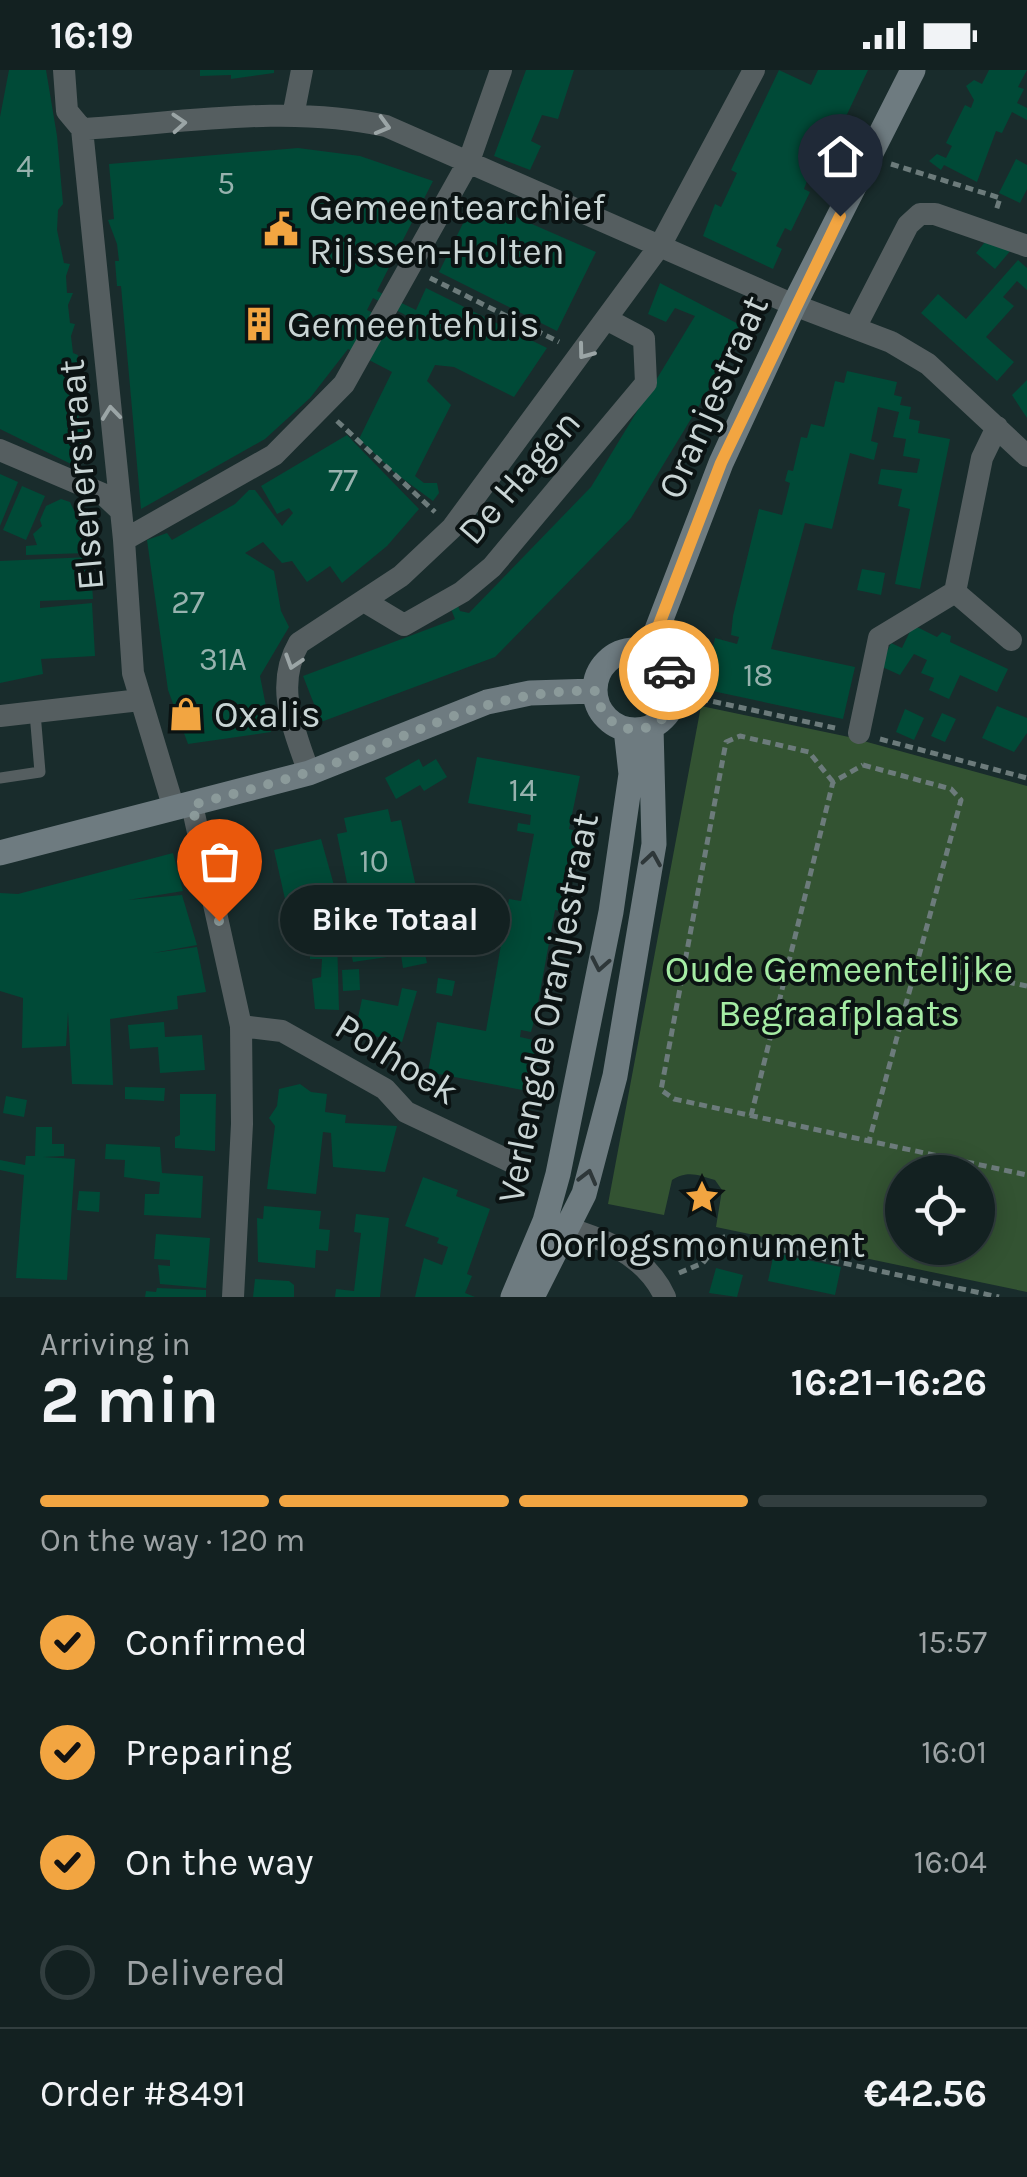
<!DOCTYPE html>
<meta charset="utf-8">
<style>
:root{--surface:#132121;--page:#202e2e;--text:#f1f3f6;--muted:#9da3a5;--line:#323e3f;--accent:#f2a541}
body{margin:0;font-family:Karla,sans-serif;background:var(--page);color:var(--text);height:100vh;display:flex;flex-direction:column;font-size:38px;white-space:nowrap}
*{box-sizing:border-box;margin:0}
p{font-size:32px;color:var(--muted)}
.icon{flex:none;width:55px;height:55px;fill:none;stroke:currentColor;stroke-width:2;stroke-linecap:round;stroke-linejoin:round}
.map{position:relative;height:1227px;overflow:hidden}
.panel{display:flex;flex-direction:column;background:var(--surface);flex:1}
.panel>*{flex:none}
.buttons{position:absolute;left:885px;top:1085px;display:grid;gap:20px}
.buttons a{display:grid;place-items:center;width:110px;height:110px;border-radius:50%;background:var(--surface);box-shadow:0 5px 25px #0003,0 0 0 2px var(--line);font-size:50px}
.pin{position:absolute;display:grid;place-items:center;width:85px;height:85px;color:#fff;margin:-102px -42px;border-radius:50% 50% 50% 0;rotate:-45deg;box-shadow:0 0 10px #0007}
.pin .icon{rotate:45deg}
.courier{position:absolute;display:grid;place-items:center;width:100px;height:100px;margin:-50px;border:8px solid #f2a541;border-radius:50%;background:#fff;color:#222;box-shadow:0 2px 12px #0007}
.bubble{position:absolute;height:70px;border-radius:35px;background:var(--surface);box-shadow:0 5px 25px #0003,0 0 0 2px var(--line);font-size:32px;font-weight:700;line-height:70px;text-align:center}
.headline em{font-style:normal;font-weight:700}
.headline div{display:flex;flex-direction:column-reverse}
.headline{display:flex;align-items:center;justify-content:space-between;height:170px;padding:0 40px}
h1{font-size:65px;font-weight:700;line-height:75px}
.bar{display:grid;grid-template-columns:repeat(4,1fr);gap:15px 10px;align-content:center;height:120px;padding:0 40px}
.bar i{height:12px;border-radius:8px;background:var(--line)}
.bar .current{background:var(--accent)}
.bar p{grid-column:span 4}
.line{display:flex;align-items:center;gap:25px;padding:0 40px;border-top:2px solid var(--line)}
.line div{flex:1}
ol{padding:0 40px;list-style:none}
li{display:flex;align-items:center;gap:30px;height:110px}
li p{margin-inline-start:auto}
li .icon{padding:10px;border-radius:50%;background:var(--accent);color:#111;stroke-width:4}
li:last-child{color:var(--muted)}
li i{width:55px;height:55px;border:5px solid var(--line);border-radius:50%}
.status{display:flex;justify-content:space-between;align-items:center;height:70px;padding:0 50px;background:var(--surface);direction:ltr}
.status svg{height:28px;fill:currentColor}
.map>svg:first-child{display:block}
</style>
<div class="status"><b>16:19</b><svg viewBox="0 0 49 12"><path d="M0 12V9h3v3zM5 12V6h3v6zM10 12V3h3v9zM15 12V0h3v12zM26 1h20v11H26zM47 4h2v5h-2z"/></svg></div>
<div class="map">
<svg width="1027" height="1227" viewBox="0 0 1027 1227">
<rect width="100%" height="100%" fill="#192c2c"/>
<!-- green -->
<path fill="#335332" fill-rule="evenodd" d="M701,636L849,667L1027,716V1222L716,1157L722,1120L715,1110C698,1105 688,1100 672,1110L664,1145L608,1134ZM902,1102H978V1178H902Z"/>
<!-- building -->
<path fill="#004a37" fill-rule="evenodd" d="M9,0H46L57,66L63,134L58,140L57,160L64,193L70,194L66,206L67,223H73L68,235L70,253L75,254L71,266L73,283L78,285L76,313L82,315L77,327L79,352L87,351L89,377L85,389L73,395L0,359V47Z
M200,0H274V3L231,9V5L200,6Z
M526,0H574L558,49L542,45L531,71L541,76L530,100L494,86Z
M779,0L811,15L818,0H868L814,114L807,111L804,119L810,122L791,161L785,158L776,176L782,179L773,199L703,166L715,134L721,137L737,103L731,100Z
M989,0H1027L1018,17L1024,19L1017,33L1027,38V50L1012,42L1002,63L996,61L977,112L944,95L941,100L929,91L937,84L946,88L952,76L946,73L965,35L971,38L974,30L966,16L974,10L982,14Z
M298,78L360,86L433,111L377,221L416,240L426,218L547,278L514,327L454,297L435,295L427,311L451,335L415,406L424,413H437L439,423L433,431L395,403L359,369L392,302L348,279L310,328L265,369L141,439L121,216H117L115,191H119L117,174L108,150L114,149L109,94ZM373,228L411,248L406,259L367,240Z
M1016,89L1027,95V119L1020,133L999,123Z
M475,129L596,182L557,261L439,202Z
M985,172L1011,180L995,199L976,183Z
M1018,190L1027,198V220L1017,211L1003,227L1014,236L986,267L1014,292L997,311L921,243L938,224L966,249Z
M660,213L746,258L631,448L495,587L321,652L303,606L455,549L449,534L456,531L460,541L469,543L591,417L695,246L675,238L666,252L648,244Z
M847,301L897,312L894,325L902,327L900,335L911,337L909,349L920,351L918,363L950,369L920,519L895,514L910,439L898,436L902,419L878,414L881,399L917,403L920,389L903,386L906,369L893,367L899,342L878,337L871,371L878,373L874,390L850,383L832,459L805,453L771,579L855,597L843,649L703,619L715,568L737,574L739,567L731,565L733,546L759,439L782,445L790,413L785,411L788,400L793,401L801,367L807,368L811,354L824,357L835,311L844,313Z
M1027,310V348L1012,325Z
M347,365L419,439L387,476L342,513L330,496L307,512L292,491L282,493L263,472L245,483L274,501L281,541L289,557L260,606L271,662L188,674L168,620L147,470L167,463L172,470L235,434L249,420H255L282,456L293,443L289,438L277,444L261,416Z
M0,404L18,412L0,456Z
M22,416L45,426L26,470L3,460Z
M61,429L70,432L91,478L87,483L26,485V476L37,475L33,464L42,456L40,450L46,436Z
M90,487L93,529L40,531V538L92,533L95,586L41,589L43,604L0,613V491Z
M862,499L885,503L881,525L857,520Z
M913,555L937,567L942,562L951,566L950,572L1008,599L997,622L960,605L949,629L929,620L934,608L921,603L927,590L914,584L900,605L880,596L891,573L902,578Z
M997,636L1027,648V663L1014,682L982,668Z
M905,639L924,648L914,670L896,662Z
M942,643L956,649L945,672L931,666Z
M477,687L580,706L569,759L576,761L574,771H580L567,842L555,840L536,944L531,962L521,960L520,967L542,972L533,1022L428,1002L437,952L486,961L509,829L521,831L534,764L517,761L518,753L530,755L531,745L468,733Z
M419,689L423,697L436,689L447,707L424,721L420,715L396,729L385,708Z
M388,739L391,752L401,750L425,857L419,858L427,893L403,898L401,885L353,892L350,877L341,879L337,867L339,940L315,939L312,909L321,907L322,889H310V868L294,869L274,780L321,769L337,826L349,823L337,764L347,762L344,748Z
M173,783L183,821L128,830L182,825L197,875L153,883L197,877L206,922L177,926L178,939L110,949L113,1015L72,1014L68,942L66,976L22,978L23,928L0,921V823L18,824Z
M359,899L360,920L343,921L342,900Z
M438,908L455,911L452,926L436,923Z
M402,918L417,921L402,972L355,962L362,929L398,936Z
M164,952L165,967L202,965L205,1000L160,1003L158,977L130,979L128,955Z
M300,1014L311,1022L327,1024L325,1042L346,1045L345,1053L397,1056L385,1102L333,1097L331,1063L323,1062L316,1124L267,1119L275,1056L269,1048L277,1036L279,1019Z
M125,1017L165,1018L164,1031L125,1029Z
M180,1024H216L215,1081L175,1078V1067L180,1065Z
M6,1026L27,1030L24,1047L3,1043Z
M36,1057H52V1074H64V1086L43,1087L75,1089L67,1210L16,1208L24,1105L0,1100V1090L25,1095L26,1086H35Z
M106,1074L160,1077L162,1103L203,1106L201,1148L144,1145L145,1124H159L160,1112L124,1107L125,1090L105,1089Z
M423,1107L458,1120L456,1126L490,1139L467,1204L472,1206L465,1223L475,1227H415L424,1188L442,1195L448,1177L437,1173L439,1168L405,1156Z
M79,1121L100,1122L99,1142L77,1140Z
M264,1136L321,1141L319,1159L330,1160L328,1181L316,1180L315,1198L258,1192L257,1148L263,1149Z
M356,1144L389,1148L380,1227H335L336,1219L354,1221L361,1163L354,1162Z
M156,1164L210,1168L206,1218L160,1214L158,1195L170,1196V1190L154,1189Z
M774,1183L841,1197L835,1225L768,1211Z
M716,1198L743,1205L737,1227L709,1223Z
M255,1209L289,1211L294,1215V1227H253Z
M157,1218L206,1220V1227H145L146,1221L156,1222Z"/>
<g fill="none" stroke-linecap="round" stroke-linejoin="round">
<!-- path -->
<path stroke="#6c7b7b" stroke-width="5" stroke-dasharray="8 5" stroke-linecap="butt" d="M891,94L1000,128L996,141
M430,208L559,272
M337,351L435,442
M678,565L707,571L697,628L835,658
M880,669L1027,708
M863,695L951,719L961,730L869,1071
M833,712L809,682L740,666L726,672L661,1020L674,1029L1027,1105
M918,893L1027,916
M751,1046L833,712L863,695
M679,1203L703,1193L724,1167L999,1227"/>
<!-- lane -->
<path stroke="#555e60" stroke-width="11" d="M0,708L40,702L35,643"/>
<!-- street -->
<path stroke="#555e60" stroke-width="22" d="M64,0L67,41L82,59
M293,46L302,0
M82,59C181,53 288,34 386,56L794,235L891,272L928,294L1027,386
M82,59L124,470L133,603L174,739
M855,258L908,155L920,144H935L1027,176
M0,380L103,424L120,440
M124,470L274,385L344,314L469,91L501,0
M955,522L1011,570
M364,531L404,555L462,522L492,497L646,313L644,269L608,250
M0,646L140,630
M859,663L879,568L955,522L982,388L997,357
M309,703C294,659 274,616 299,573L401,506L452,458L661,174L754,0
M192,735L241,956L242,1054L233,1227
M241,956L282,961L385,1019L406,1042L514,1093
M551,1153C596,1166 644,1181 665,1227"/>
<!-- secondary -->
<path stroke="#6e7b80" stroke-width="25" d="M595 620a40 40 0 1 1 80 0a40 40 0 1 1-80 0Z
M648,583L721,393L794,235L913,0
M0,783L309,703L487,632L530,623L595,621
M513,1227L545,1151L558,1104L611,842L631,704L626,659
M532,1227L584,1124L615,1006L654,774L651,657"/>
</g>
<!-- one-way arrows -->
<defs><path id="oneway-chevron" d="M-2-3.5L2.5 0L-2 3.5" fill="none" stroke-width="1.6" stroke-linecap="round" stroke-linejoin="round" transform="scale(2.5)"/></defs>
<g stroke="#9ba5a6">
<use href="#oneway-chevron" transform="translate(179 53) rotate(-4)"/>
<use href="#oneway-chevron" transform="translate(383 56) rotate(16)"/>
<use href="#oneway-chevron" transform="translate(585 282) rotate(127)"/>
<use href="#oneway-chevron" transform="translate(111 343) rotate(-96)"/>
<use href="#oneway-chevron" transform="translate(293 592) rotate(108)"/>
</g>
<g stroke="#2e3739">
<use href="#oneway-chevron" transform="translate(652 789) rotate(-81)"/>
<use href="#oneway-chevron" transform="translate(600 894) rotate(101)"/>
<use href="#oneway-chevron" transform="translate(588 1107) rotate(-75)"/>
</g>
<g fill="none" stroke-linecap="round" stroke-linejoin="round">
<!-- done -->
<path stroke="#8b9a9a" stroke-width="10" stroke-dasharray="0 18" d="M219,851L192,735C244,721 296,708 346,689C436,655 495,619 596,621C607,688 697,658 669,600"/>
<!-- route -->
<path stroke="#f2a541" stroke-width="12" d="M669,600L648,583L721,393L840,146"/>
</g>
<!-- icons -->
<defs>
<g id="civic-bare" transform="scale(2.7)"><path d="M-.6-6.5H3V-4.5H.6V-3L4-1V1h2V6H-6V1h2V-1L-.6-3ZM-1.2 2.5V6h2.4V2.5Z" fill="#f2a541" stroke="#0b1313" stroke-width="2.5" paint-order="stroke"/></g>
<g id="building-bare" transform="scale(2.7)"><path d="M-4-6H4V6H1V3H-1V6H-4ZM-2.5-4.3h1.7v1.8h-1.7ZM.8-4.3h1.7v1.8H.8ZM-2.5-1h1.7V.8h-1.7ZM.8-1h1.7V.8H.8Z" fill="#f2a541" stroke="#0b1313" stroke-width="2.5" paint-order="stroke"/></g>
<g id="shop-bare" transform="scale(2.7)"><path d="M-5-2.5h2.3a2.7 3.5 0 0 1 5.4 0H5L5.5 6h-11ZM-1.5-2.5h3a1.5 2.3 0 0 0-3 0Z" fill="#f2a541" stroke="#0b1313" stroke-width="2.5" paint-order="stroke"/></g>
<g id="sight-bare" transform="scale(2.7)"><path d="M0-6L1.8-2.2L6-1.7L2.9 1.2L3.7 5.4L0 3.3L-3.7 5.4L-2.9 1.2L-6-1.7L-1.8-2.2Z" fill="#f2a541" stroke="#0b1313" stroke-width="2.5" paint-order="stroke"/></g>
</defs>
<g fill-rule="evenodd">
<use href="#civic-bare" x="281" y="159"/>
<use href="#building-bare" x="259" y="254"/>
<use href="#shop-bare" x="186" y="644"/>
<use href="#sight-bare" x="702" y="1127"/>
</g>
<g text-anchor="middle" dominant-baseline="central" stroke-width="8" stroke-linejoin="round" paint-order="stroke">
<!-- number labels -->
<g font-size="32" fill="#97b2ae">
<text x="25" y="96">4</text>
<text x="226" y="113">5</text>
<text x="343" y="410">77</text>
<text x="188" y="532">27</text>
<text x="223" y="589">31A</text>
<text x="758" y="605">18</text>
<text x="523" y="720">14</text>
<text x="374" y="791">10</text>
</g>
<!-- poi labels -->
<g font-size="38" fill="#c9d5d5" stroke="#0b1313" text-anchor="start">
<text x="309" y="137">Gemeentearchief<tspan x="309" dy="44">Rijssen-Holten</tspan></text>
<text x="287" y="254">Gemeentehuis</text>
<text x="214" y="644">Oxalis</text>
<text x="702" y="1174" text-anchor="middle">Oorlogsmonument</text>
</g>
<!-- street labels -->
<g font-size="38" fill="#c9d5d5" stroke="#0b1313">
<text transform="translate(713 327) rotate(-66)">Oranjestraat</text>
<text transform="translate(81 405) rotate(-95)">Elsenerstraat</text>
<text transform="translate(519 407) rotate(-49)">De Hagen</text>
<text transform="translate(548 938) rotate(-79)">Verlengde Oranjestraat</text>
<text transform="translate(397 989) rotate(32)">Polhoek</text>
</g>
<!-- park labels -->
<g font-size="38" fill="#a5eca4" stroke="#0b1313">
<text x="839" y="899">Oude Gemeentelijke<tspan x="839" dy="44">Begraafplaats</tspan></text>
</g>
</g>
</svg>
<div class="buttons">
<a><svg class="icon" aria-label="locate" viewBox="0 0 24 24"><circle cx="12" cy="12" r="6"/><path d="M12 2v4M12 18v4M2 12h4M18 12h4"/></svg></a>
</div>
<div class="pin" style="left:219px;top:851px;background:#ea580c"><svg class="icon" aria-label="bag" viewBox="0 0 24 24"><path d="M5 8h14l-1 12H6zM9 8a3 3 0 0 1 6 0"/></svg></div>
<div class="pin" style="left:840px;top:146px;background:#1f2937"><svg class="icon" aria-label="home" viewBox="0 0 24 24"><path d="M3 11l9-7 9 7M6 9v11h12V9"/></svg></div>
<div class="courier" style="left:669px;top:600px"><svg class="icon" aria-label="car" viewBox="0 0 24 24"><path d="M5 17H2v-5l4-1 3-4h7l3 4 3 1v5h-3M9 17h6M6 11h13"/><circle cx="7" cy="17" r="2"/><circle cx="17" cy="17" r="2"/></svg></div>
<div class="bubble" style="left:280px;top:815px;width:230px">Bike Totaal</div>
</div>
<section class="panel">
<div class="headline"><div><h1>2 min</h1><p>Arriving in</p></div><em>16:21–16:26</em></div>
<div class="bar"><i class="current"></i><i class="current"></i><i class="current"></i><i></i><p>On the way · 120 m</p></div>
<ol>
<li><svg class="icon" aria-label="check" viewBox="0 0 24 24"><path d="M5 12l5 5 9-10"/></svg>Confirmed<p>15:57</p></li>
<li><svg class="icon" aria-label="check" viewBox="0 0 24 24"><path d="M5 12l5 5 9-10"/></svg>Preparing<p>16:01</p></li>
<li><svg class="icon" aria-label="check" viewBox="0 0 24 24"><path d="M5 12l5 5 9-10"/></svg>On the way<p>16:04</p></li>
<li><i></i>Delivered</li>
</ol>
<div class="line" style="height:130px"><div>Order #8491</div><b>€42.56</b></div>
</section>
